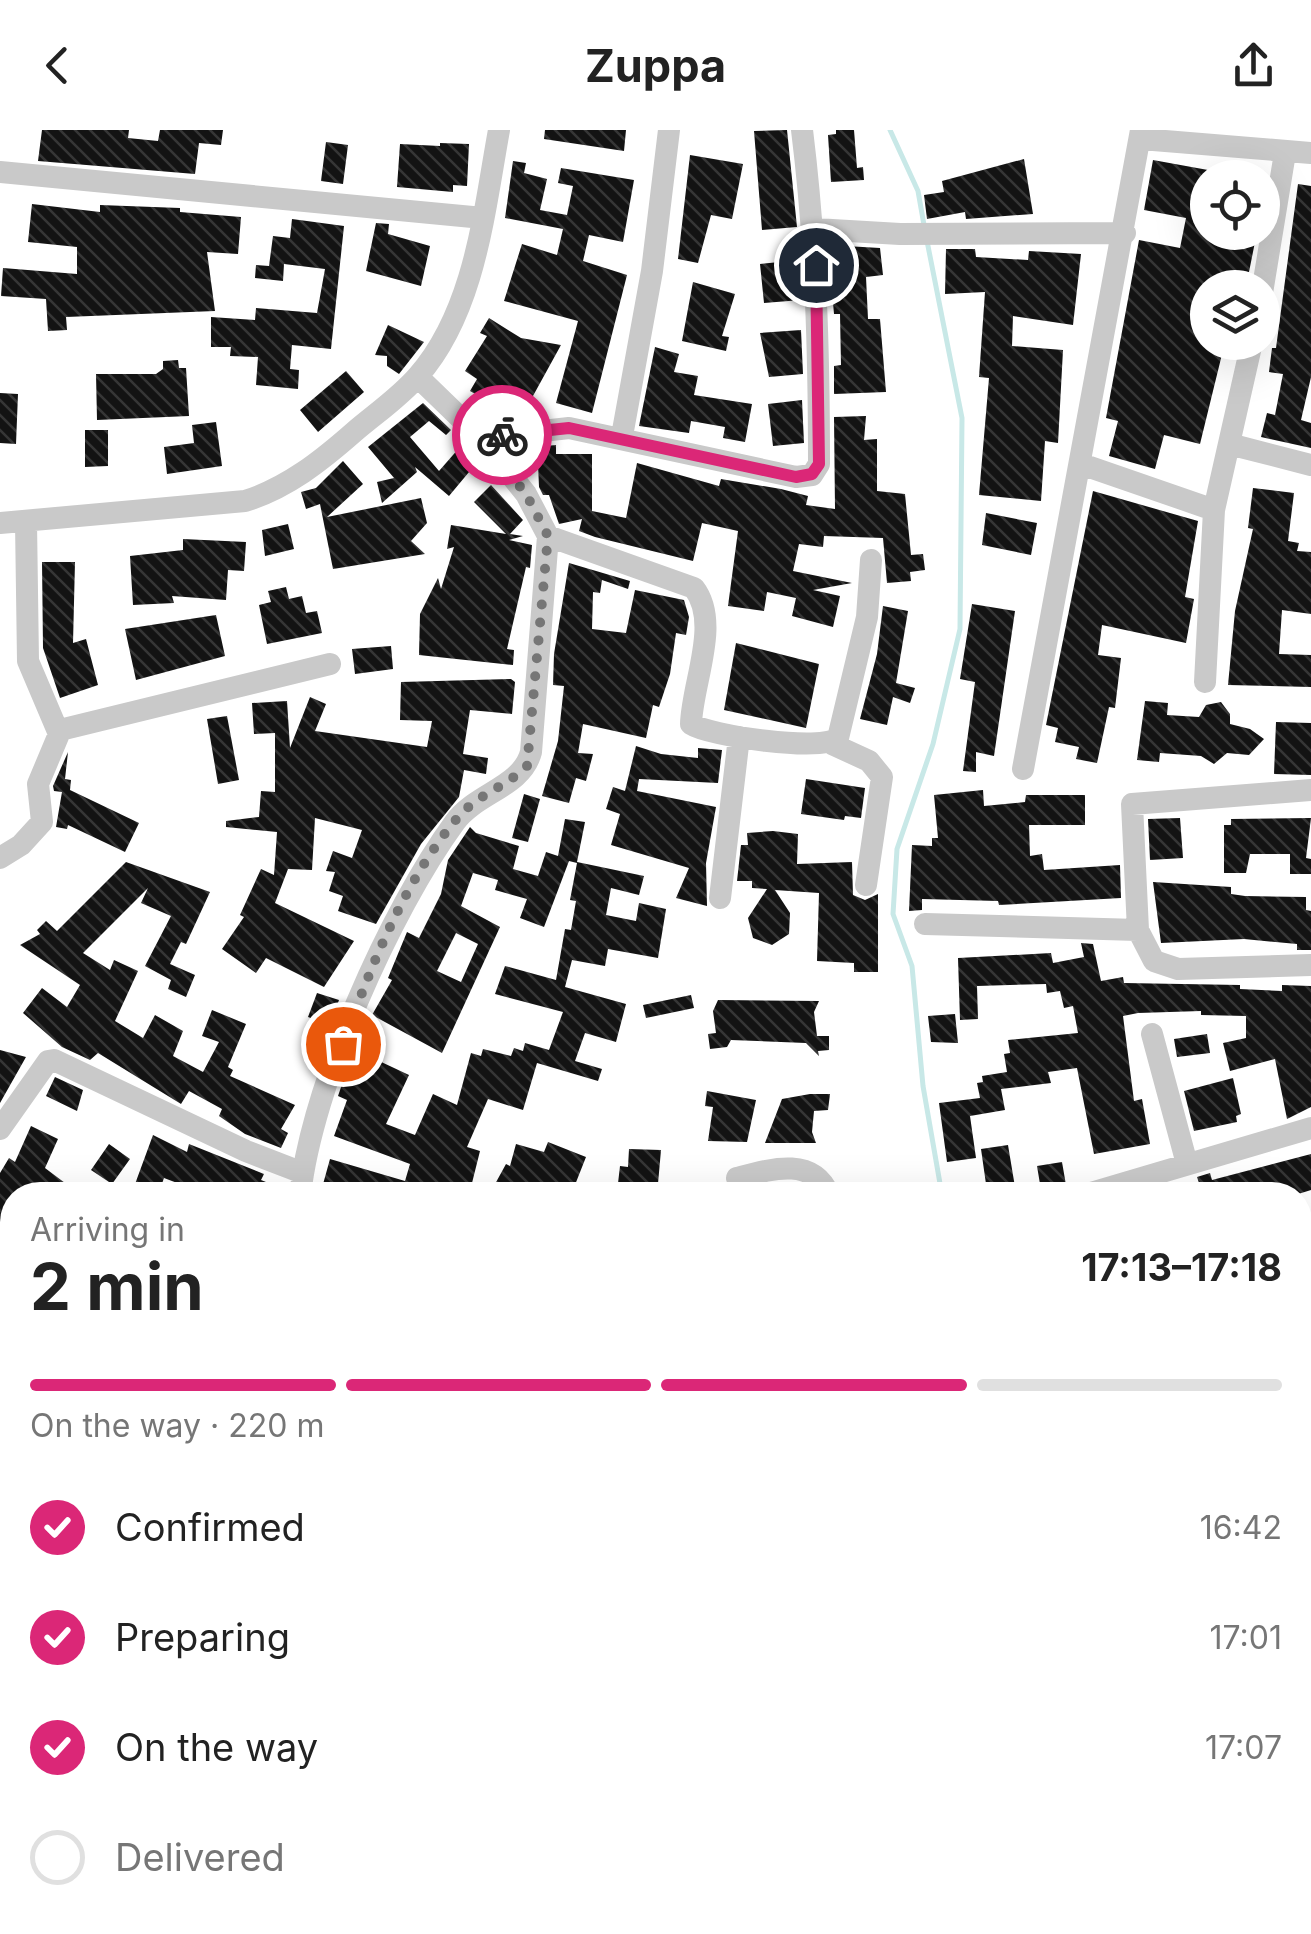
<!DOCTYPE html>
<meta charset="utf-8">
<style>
:root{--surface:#fff;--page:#f2f2f2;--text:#222;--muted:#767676;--line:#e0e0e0;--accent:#db2777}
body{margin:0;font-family:Inter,sans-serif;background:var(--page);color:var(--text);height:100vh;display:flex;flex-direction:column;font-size:38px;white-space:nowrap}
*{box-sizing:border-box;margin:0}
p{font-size:32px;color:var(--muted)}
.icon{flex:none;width:55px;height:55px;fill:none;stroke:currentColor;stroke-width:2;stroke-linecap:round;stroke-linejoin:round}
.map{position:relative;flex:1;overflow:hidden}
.details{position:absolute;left:0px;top:1052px;width:1312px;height:752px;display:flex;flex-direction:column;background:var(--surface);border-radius:40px 40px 0 0;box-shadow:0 10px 40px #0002}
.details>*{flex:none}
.fabs{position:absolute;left:1190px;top:30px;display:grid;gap:20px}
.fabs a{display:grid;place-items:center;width:90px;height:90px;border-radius:50%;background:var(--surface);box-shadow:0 10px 40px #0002;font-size:50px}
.pin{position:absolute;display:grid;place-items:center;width:85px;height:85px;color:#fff;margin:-42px;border:5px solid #fff;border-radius:50%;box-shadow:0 2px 10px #0007}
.courier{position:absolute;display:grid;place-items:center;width:100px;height:100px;margin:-50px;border:8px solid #db2777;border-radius:50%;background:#fff;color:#222;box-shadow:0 2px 12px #0007}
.headline em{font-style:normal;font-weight:700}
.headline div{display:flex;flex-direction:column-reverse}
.headline{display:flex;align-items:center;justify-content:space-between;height:170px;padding:0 30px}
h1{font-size:65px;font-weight:700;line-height:75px}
.bar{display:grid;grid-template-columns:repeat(4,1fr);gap:15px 10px;align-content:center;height:120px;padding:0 30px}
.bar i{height:12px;border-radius:8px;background:var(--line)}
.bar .current{background:var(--accent)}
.bar p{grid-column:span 4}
ol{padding:0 30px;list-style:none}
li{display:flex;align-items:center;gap:30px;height:110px}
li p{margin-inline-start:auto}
li .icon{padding:10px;border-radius:50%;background:var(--accent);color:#fff;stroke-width:4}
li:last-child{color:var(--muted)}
li i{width:55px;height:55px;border:5px solid var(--line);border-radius:50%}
header{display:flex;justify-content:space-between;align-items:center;height:130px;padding:0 30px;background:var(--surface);font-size:45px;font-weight:700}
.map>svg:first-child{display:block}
</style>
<header><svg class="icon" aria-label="back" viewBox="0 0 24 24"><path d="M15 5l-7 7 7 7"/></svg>Zuppa<svg class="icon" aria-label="share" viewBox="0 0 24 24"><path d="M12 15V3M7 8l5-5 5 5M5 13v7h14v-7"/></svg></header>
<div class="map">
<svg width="1311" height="1804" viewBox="0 0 1311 1804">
<defs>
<pattern id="building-back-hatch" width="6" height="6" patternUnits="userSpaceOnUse" patternTransform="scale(2.5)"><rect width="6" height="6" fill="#131313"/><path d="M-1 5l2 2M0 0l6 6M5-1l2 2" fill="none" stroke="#363636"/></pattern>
</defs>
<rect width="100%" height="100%" fill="#fff"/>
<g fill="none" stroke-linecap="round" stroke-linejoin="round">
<!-- stream -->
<path stroke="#c8e8e7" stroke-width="5" d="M890,0L918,61L924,95
M927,111L962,288L960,499L933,614L897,719L893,784L912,836L923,956L942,1065
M1116,1792L1124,1804"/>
</g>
<!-- building -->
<path fill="url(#building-back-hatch)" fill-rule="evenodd" d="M42,0H129L128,8L158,11L160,0H223L221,15L199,13L195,44L38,31Z
M545,0H626L624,21L544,9Z
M787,0L797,97L762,100L754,1Z
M836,0H854L857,38L863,37L864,50L831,52L828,5L836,4Z
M326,12L348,15L343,54L321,51Z
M440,13L469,14L467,56L453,55V62L397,57L400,14L440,16Z
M690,25L743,34L732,89L711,85L698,133L678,129Z
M1024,29L1033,84L966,89L965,82L927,89L924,65L944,62L942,51Z
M1153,30L1208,40V102H1257L1249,142L1242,141L1239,158H1208V212H1225L1200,314L1164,305L1155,339L1109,326L1118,291L1106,288L1139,110L1180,118L1186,88L1144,80Z
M513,31L526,33L524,43L547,49L540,80L567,85L573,56L558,53L561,38L634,50L623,112L589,105L583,131L627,145L592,283L556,273L578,191L504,171L522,114L557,125L563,99L505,88Z
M1298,54L1311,56V247L1301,290L1311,293V318L1261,307L1267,283L1275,285L1283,244L1269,242L1272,218H1276Z
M32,74L100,82V75L180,78V82L241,87L238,124L207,122L215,181L66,187L67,200L48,201L46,169L1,166L3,138L77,144V117L28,112Z
M292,89L344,96L331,219L292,215L290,239L299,240L298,259L256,255L258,227L230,226L231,217H211V187L255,190L256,178L317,183L325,139L284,134L283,151L255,148L256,135L269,136L273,106L290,108Z
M376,93L389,94L388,104L430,116L421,156L366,141Z
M828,115L880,118L883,145L866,147L868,189H880L886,262L834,264V236L841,235L840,184H834Z
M946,119H975L976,127L1028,130L1029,121L1081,124L1073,195L1013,186L1012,216L1063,220L1058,313L1045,311L1041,371L979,365L989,248L979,247L985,162L945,164Z
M799,130L801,170L764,173L760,134Z
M693,152L735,164L722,206L729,207L726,221L682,211Z
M489,188L521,208L561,215L528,275L506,262L498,291L474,280L477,265L470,261L477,249L465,241L487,206L480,203Z
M388,195L424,212L399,244L387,236V226L375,225Z
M801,200L803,244L769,247L760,203Z
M655,217L679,224L674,242L698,246L694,265L752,274L745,312L723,308L725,297L691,291L689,303L639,296Z
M178,230L179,238H186L189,286L97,290L96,244H156L163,239V231Z
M346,241L364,262L318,302L300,280Z
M0,263L18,264L16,314L0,313Z
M802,270L804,313L773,316L768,274Z
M423,273L451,300L446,305L429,291L410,307L439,341L460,317L464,321L468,316L479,330L449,366L415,337L417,342L382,373L377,352L394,348L368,317Z
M866,286L864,310L877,309V361L905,364L911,425L923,424L925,440L910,442L911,451L887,453L883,408L824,406L823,417L799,414L793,441L852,453L813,460L840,466L833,497L792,486L796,468L767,462L764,481L728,476L738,401L702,393L693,431L595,407L579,401L582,389L559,394L549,365H543L539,357L538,334H521L516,327L515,319L556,315V324H592V381L626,388L637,333L719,356L721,349L781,359L808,366L806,375L835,379L834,287Z
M216,292L222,336L167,344L164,317L194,313L192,295Z
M85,300H108V336L85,337Z
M343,331L363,354L327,387L421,368L427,393L411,411L425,424L333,439L320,374L306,379L301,362L316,358Z
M491,355L523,390L510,404L523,406L509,410L532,415L530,438L526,437L507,519L514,520L513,535L419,525L420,484L438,448L441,459L454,417L447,419L451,395L506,404L474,372Z
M1253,358L1294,363L1288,411L1299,413L1297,421L1311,422V484L1282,480L1279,524L1311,525V557L1228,555L1235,481L1253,399L1248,398Z
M1093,361L1198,391L1185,467L1194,469L1186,513L1102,495L1098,525L1121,528L1115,578L1109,577L1097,633L1076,629L1079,617L1055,612L1058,598L1046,595Z
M986,383L1037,393L1031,425L982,415Z
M288,394L294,419L265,426L262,400Z
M183,409L246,412L244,441L228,440L226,470L172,466L174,473L133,475L130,426L183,420Z
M42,432H75L73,513L86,509L98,555L60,568L43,518Z
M569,433L630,451L628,459L602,450L600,463L593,462L592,499L626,503L635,460L684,470L689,487L686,505L676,503L670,544L659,577L653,575L646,608L583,594L578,623L593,624L586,651L576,648L569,673L542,666L558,611L564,556L553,555L554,524Z
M286,457L289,469L302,466L306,483L317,481L322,503L267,514L259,475L271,472L268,461Z
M972,474L1015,481L994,626L976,622V642L963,641L975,552L960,549Z
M883,476L908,481L896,553L915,558L910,573L893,567L887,595L860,589L877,524Z
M216,485L225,526L136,550L125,499Z
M736,513L819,534L806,598L724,580Z
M391,516L393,539L355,544L352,519Z
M511,549L515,552L512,584L470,580L463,624L488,628L486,644L464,640L459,667L421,714L376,794L338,781L343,766L329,761L335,742L326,741L333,721L352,728L362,700L315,688L312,740L288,739L275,773L354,811L324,857L266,828L256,843L222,819L244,787L240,785L261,739L274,745L277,702L226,697V691L259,687L261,661L275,662V603L254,604L252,573L287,571L290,618L310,567L326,574L315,601L427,617L432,591L400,590L401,552Z
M1145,571L1168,573L1167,585L1199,587L1206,575L1221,572L1230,584V594L1250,599L1264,609L1249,625L1227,623L1214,634L1201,626L1160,623L1159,632L1137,630Z
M227,586L239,650L218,654L207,589Z
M1276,592L1311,593V645L1274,644Z
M636,616L661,624L698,628V618L722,620L718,653L639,649L637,661L716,677L706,733L707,776L676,768L689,738L611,715L620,684L606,679L613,657L625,661Z
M68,622L65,649L71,650L70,660L139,693L125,722L68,695L67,699L56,697L62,662L54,661L53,656Z
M806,649L865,658L861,688L845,686L844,690L801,684Z
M983,660L984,676L1025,672L1026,665H1085V695H1029L1030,726L1042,724L1044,740L1120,735L1121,768L999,775L998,771L922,769V780L909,781L912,715L932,716V708H938L934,665Z
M524,664L540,669L528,712L512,708Z
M1180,688L1183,728L1150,730L1148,689Z
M1311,688L1306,728L1311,729V744H1290V724H1250L1246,743H1224V695H1231V689Z
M565,689L585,692L577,732L644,746L639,765L611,758L606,785L636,791L639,773L666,779L658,828L608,819L605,836L572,830L565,857L626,874L616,912L585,903L575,931L602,939L598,951L537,933L523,980L488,969L467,1017L480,1021L469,1065H320L330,1029L405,1051L410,1034L334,1006L347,970L338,966L351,928L356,930L360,922L409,945L386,994L415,1005L433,964L457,975L471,923L481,926L483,919L511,926L514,918L523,921L525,913L549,920L563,882L495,864L505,836L556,850L565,799L571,800L576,771L570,770L577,733L569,731L544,797L520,788L527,769L495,760L498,750L473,743L461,776L500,797L442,923L372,885L392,850L388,848L407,802L419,808L441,764L448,730L470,697L476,703L519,716L513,739L538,746L546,722L558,726ZM456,803L478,814L461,852L437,841Z
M773,701L798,704L797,734L852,732L853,765L865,770L878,764V842H854V833L817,831L819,763L775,760L790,783L789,804L772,815L753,808L748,788L767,759L752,758V751H737L741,715H748L747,703Z
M126,732L210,762L186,814L181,812L170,834L195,845L186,867L168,859L171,850L145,836L171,786L141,773L148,758L83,823L110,840L114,830L138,841L115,891L143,908L155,885L183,901L173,926L203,942L219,912L202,906L212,880L246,894L228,937L233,940L230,946L295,975L281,999L288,1003L281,1018L245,1004L219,986L222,979L189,961L181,974L98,923L90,930L62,917L23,883L42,858L67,877L80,855L20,815L40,804L37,800L46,791L57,801Z
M1153,752L1231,757V764L1245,766L1306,767V780L1311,781V820H1297V814L1244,809L1161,813Z
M1081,813L1093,814L1101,851L1123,847L1124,853L1240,855V859L1282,861V855L1311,856V977L1287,989L1275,929L1230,941L1223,913L1246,908V886L1201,885V881L1138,883L1123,886L1134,971L1142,969L1150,1014L1094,1024L1077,938L1048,942L1051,953L1001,959L1005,980L970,986L976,1028L947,1032L939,973L980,968L977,953L983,952L982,946L1007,942L1004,924L1010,923L1008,910L1078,903L1073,876L1064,878L1060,861L1047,863L1046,854L977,856L978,889L960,890L958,828L1051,823L1053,833L1084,827Z
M317,863L339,870L330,895L308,887Z
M691,865L694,878L646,888L643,875Z
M718,870L819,871L814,882L817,906H829V920L818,921L819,926L806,913L731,910L727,917L710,919L708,904L716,903L713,881Z
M955,884L958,913L931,912L928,886Z
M1207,904L1210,923L1177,927L1174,909Z
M0,920L26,927L0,973Z
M55,947L83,960L77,981L46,966Z
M1233,948L1241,984L1236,986L1237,992L1194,1001L1184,961Z
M707,961L756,970L747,1012L708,1011L713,977L705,976Z
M810,964H830L828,980L814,981L812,1002L816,1013H765L782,969Z
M31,996L58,1009L45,1038L81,1065H12V1100L0,1092V1043L9,1028L15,1032Z
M153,1005L187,1022L189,1014L264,1044L261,1050L286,1060L285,1065H209L164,1048L158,1065H131Z
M548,1012L586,1027L571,1065H489L506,1034L510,1036L516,1014L544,1022Z
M109,1014L130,1029L112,1054L91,1040Z
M1008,1015L1015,1057L987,1061L981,1019Z
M629,1019L661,1020L657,1065L617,1062L620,1036L628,1037Z
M1311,1024V1060L1295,1065H1203L1197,1047L1210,1043L1212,1050Z
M1062,1032L1066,1055L1041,1060L1037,1036Z
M12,1130V1199L0,1193V1155Z
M0,1278L12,1284V1357L0,1351Z
M12,1376V1431L0,1424V1396Z
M12,1439V1550L0,1543V1458Z
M0,1727L12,1734V1804H0Z"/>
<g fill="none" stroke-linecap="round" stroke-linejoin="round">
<!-- minor -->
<path stroke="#c9c9c9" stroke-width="22" d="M1141,9L1311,23
M0,42L483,88
M815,99L900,104L1125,103
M1262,163L1285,23
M622,306L652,141L669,0
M481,308L569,298L796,347L812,345L819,334C819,221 816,112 802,0
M1229,314L1311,335
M1081,334L1214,380
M0,393L245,371C287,358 321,331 354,302C375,284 400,267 418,246C475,181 484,82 499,0
M548,406L694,458C721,493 692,553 691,594C709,606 823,622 838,608L867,487L871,430
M1205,552L1214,380L1252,212
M60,600L330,534
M832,614L869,631L882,647L866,755
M1023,639L1141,0
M0,728L21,715L42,692L38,654L59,604L28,531L26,392
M720,768L739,607
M925,794L1138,800L1154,831L1178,839L1311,835
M1138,800L1132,674L1311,660
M1152,904L1187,1034
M0,999L48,931L54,930L246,1021L303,1043
M737,1048C771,1039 813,1026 829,1065
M300,1065C312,956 390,781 455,692C476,663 522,657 531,622L548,406L526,364L481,308L418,247
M1084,1065L1311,998
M0,1218L1,1215
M1300,1260L1311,1274
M1300,1425L1311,1421
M0,1590L12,1599
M271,1792L287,1804
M615,1792L677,1804
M985,1792V1804
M49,1804L55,1792
M425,1804L431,1792
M714,1804L716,1792
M738,1804L740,1792
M1153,1804L1164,1792"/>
</g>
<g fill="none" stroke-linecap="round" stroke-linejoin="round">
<!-- done -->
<path stroke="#767676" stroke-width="10" stroke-dasharray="0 18" d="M343,914C371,836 405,749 459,686C479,664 507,656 527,636L548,406L526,364L481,308L502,305"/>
<!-- route -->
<path stroke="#db2777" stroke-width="12" d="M502,305L569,298L796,347L812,344L819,334L816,135"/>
</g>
</svg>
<div class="fabs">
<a><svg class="icon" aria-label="locate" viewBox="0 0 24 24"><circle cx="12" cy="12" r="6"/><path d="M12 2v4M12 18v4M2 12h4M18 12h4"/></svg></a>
<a><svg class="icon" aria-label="layers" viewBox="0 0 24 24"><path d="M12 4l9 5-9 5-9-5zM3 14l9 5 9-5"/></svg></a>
</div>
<div class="pin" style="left:343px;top:914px;background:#ea580c"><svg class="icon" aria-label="bag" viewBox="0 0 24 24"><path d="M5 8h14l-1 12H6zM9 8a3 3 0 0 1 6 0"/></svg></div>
<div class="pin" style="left:816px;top:135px;background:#1f2937"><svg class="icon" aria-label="home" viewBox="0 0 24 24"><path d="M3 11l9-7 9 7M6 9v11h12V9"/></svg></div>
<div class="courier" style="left:502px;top:305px"><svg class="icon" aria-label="bike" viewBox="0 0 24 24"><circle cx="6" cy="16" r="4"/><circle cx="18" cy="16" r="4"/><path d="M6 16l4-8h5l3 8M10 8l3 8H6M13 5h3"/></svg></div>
<section class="details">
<div class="headline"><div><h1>2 min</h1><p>Arriving in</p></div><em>17:13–17:18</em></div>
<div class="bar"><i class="current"></i><i class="current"></i><i class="current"></i><i></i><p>On the way · 220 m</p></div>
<ol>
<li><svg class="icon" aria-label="check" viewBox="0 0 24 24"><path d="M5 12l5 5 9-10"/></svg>Confirmed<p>16:42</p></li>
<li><svg class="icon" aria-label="check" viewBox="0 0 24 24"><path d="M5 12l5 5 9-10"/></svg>Preparing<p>17:01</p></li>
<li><svg class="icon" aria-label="check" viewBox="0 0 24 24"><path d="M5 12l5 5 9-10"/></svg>On the way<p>17:07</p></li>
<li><i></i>Delivered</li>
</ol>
</section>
</div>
